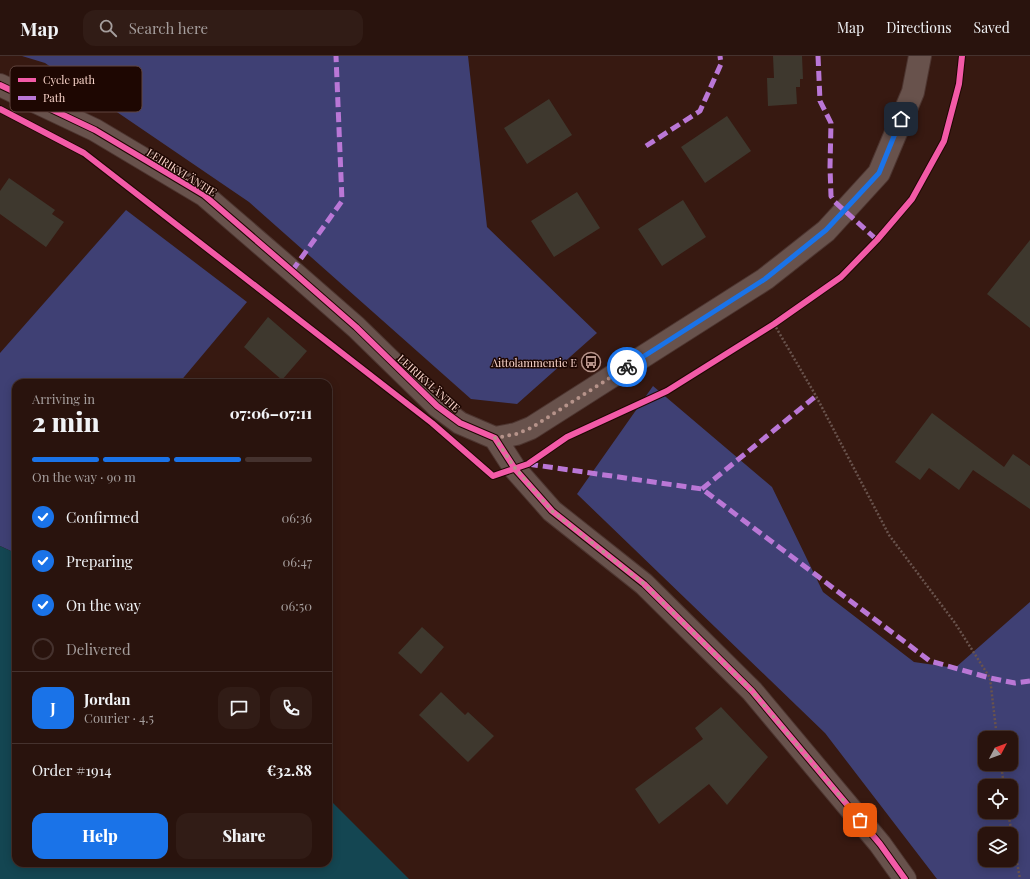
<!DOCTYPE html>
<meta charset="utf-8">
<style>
:root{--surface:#29130d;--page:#311c16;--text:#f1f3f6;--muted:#a59e9d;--line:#45322e;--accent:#1a73e8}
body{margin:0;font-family:"Playfair Display",serif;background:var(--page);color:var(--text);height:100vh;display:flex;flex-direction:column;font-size:15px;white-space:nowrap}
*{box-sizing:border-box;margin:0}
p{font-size:13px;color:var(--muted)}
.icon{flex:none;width:22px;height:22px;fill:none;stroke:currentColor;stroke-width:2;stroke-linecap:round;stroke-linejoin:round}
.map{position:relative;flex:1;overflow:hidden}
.details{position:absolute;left:12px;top:323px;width:320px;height:488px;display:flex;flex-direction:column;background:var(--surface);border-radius:12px;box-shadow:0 2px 10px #0003,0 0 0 1px var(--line)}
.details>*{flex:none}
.needle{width:26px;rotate:49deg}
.fabs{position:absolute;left:978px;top:675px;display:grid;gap:8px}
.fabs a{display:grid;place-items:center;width:40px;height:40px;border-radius:8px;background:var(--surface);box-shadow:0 2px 10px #0003,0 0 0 1px var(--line);font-size:20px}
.pin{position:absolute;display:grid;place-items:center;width:34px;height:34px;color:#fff;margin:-17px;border-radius:8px;box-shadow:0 2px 6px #0006}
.courier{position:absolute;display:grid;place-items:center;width:40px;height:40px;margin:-20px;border:3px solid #1a73e8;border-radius:50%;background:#fff;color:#222;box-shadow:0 1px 5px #0007}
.summary em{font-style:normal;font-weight:800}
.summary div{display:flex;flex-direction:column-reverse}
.summary{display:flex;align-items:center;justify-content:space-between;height:68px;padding:0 20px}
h1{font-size:26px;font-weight:800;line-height:30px}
.bar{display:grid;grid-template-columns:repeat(4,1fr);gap:6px 4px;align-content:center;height:48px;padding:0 20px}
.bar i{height:5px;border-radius:3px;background:var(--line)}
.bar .on{background:var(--accent)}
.bar p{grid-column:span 4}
.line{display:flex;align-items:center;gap:10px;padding:0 20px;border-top:1px solid var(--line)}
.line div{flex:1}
.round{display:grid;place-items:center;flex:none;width:42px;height:42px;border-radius:12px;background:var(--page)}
ol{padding:0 20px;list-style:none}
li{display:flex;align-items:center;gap:12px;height:44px}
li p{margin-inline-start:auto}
li .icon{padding:4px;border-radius:50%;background:var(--accent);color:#fff;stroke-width:4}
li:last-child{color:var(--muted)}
li i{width:22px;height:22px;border:2px solid var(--line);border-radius:50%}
.cta{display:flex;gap:8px;margin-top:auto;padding:8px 20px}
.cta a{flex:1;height:46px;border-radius:12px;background:var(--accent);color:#fff;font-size:16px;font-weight:800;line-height:46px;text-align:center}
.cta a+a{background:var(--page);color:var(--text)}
header{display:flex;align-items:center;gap:24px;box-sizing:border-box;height:56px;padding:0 20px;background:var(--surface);border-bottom:1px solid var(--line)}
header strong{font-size:19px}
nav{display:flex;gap:22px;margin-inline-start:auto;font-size:14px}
.search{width:280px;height:36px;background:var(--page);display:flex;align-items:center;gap:10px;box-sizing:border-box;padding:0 14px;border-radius:12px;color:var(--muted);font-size:15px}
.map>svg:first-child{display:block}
</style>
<header>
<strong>Map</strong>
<div class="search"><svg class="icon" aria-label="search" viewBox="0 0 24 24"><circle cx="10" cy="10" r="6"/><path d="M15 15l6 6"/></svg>Search here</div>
<nav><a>Map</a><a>Directions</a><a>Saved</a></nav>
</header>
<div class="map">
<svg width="1030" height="823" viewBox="0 0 1030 823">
<rect width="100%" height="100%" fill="#371911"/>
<!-- forest -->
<path fill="#3f4074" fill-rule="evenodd" d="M22,0H468L487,171L597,277L517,348L471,343L249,146L45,7Z
M126,154L247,246L179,327H16V495L13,496L0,490V297Z
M653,330L772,431L823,536L914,606L955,612L1030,546V823H937L825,677L577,438ZM985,682H1011V708H985ZM985,730H1011V756H985ZM985,778H1011V804H985Z"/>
<!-- water -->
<path fill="#144652" d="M0,490L13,496L16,495V807H328V742L409,823H0Z"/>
<!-- building -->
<path fill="#3e382e" d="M773,0H802L803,23H800V31H796L797,48L768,50L767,22H774Z
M549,43L572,79L527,108L504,72Z
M727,60L751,95L705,127L681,91Z
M9,122L55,154L52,158L64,166L46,191L0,158V135Z
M577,136L600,172L554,201L531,165Z
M683,144L706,181L662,210L638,173Z
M1030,184V272L987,238Z
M268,261L307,295L282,324L244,291Z
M932,357L1004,411L1013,398L1030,410V453L973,414L959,434L929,412L920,424L895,406Z
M422,571L444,591L421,618L398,597Z
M441,636L465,659L468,656L494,680L468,706L419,659Z
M721,651L768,701L727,749L709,728L659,768L635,733L703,683L695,672Z"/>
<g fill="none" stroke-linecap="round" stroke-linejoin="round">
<!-- minor casing -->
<g stroke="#4d3530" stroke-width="24">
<path id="minor" d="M0,29L95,74L204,139L292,215L356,271L437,350L460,367L495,382L515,413L552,455L644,528L752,635L880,788L905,823
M495,382L516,378L531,372L765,223L826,175L879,117L913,36L920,0"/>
</g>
<!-- path -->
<path stroke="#69534d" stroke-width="2.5" stroke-dasharray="2 2" stroke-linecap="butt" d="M774,268L816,340L889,479L955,567L990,622L997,682
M1001,708L1004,730
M1008,756L1020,823"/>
<!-- minor -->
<use href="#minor" stroke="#68524c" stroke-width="22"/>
<!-- quiet -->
<path stroke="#ba77d6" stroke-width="5" stroke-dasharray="10 5" stroke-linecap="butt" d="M818,0L820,45L831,67L830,111L831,140L835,146L877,184
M646,90L700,55L721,8L720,0
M292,215L342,145L336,0
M528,408L702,433L930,605L990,622L1015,627L1030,625
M702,433L816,340"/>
<!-- cycleway casing -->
<g stroke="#1e0702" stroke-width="8">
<path id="cycleway" d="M0,29L95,74L204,139L292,215L356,271L437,350L460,367L495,382L515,413L552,455L644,528L752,635L880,788L905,823
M0,53L84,97L432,367L493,420L528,408L567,381L667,335L774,268L841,221L877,184L912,143L944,85L959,28L962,0"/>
</g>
<!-- cycleway -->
<use href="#cycleway" stroke="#f35aa7" stroke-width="6"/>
</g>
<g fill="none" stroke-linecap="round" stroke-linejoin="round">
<!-- done -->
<path stroke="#b6938a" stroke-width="4" stroke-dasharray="0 7.2" d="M627,311L531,372L516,378L495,382L515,412L552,455L644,528L752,635L860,764"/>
<!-- route -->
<path stroke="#1a73e8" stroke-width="5" d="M627,311L765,223L826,174L879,117L901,63"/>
</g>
<!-- icons -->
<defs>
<g id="bus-ring" transform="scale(1)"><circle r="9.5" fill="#1e0702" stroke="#b6938a" stroke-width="1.5"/><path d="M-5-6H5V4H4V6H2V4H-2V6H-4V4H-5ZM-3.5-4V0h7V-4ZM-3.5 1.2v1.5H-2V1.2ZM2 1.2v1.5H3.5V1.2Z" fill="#b6938a"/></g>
</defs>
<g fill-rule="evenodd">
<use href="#bus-ring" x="591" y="306"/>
</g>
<g text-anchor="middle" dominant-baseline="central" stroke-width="3" stroke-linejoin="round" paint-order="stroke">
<!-- street labels -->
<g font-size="11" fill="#fad5cb" stroke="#1e0702">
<text transform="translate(182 116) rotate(32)">LEIRIKYLÄNTIE</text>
<text transform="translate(429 327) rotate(42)">LEIRIKYLÄNTIE</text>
</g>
<!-- poi labels -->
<g font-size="11" fill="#fad5cb" stroke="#1e0702" text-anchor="end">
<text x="577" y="306">Aittolammentie E</text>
</g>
</g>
<!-- legend -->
<rect x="10" y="10" width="132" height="46" rx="6" fill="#1e0702" stroke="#60453e" stroke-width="1"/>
<rect x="18" y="22" width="18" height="4" fill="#f35aa7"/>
<rect x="18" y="40" width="18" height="4" fill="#ba77d6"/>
<g font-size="11" fill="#fad5cb">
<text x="43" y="28">Cycle path</text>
<text x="43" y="46">Path</text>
</g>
</svg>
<div class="fabs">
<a><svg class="needle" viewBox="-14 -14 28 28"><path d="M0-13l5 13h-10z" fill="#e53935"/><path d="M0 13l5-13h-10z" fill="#a59e9d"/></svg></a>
<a><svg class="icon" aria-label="locate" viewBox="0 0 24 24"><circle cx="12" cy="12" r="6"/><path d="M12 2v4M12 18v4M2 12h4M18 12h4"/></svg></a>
<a><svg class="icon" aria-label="layers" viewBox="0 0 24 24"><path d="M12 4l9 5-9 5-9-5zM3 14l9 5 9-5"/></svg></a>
</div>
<div class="pin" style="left:860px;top:764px;background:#ea580c"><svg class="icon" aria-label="bag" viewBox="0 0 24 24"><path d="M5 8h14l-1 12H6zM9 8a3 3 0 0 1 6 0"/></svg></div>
<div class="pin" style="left:901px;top:63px;background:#1f2937"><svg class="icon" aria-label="home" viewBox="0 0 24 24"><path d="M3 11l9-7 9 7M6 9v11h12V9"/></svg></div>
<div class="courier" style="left:627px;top:311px"><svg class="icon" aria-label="bike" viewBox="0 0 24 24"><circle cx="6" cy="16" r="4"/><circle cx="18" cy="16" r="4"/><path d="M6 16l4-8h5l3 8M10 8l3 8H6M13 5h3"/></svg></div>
<section class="details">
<div class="summary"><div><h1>2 min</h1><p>Arriving in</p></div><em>07:06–07:11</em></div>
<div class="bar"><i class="on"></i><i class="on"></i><i class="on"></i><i></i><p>On the way · 90 m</p></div>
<ol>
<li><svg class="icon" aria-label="check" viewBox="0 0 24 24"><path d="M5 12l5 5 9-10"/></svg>Confirmed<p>06:36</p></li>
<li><svg class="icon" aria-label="check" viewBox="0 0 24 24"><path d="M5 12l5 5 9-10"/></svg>Preparing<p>06:47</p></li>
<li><svg class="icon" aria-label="check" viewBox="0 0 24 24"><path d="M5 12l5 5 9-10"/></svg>On the way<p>06:50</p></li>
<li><i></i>Delivered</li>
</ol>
<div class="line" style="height:72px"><b class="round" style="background:var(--accent);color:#fff">J</b><div><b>Jordan</b><p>Courier · 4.5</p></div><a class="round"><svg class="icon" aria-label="chat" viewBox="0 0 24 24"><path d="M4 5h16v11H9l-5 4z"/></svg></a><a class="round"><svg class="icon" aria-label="phone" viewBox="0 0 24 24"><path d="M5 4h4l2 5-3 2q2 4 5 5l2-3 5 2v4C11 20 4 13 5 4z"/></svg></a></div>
<div class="line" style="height:52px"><div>Order #1914</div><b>€32.88</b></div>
<div class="cta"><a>Help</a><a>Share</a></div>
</section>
</div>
